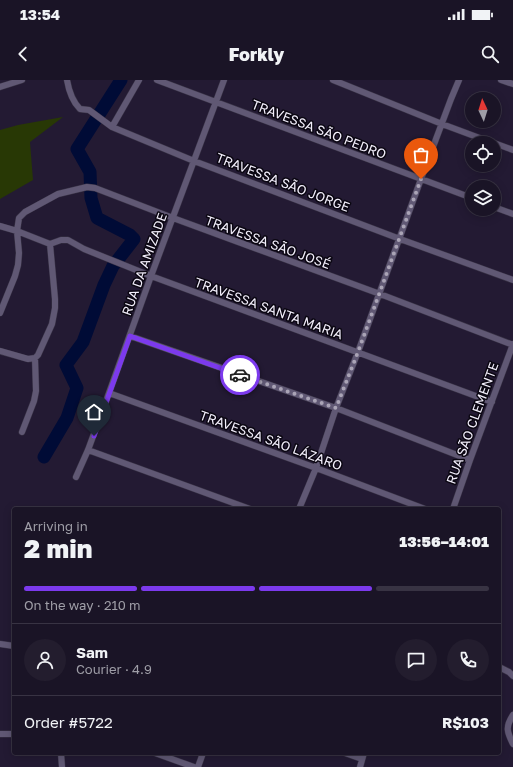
<!DOCTYPE html>
<meta charset="utf-8">
<style>
:root{--surface:#1a1426;--page:#231d2e;--text:#f1f3f6;--muted:#9f9ea7;--line:#383343;--accent:#7c3aed}
body{margin:0;font-family:"Golos Text",sans-serif;background:var(--page);color:var(--text);height:100vh;display:flex;flex-direction:column;font-size:15px;white-space:nowrap}
*{box-sizing:border-box;margin:0}
p{font-size:13px;color:var(--muted)}
.icon{flex:none;width:22px;height:22px;fill:none;stroke:currentColor;stroke-width:2;stroke-linecap:round;stroke-linejoin:round}
.map{position:relative;flex:1;overflow:hidden}
.side{position:absolute;left:12px;top:427px;width:489px;height:248px;display:flex;flex-direction:column;background:var(--surface);border-radius:4px;box-shadow:0 2px 10px #0003,0 0 0 1px var(--line)}
.side>*{flex:none}
.needle{width:26px;rotate:356deg}
.fabs{position:absolute;left:465px;top:12px;display:grid;gap:8px}
.fabs a{display:grid;place-items:center;width:36px;height:36px;border-radius:50%;background:var(--surface);box-shadow:0 2px 10px #0003,0 0 0 1px var(--line);font-size:20px}
.pin{position:absolute;display:grid;place-items:center;width:34px;height:34px;color:#fff;margin:-41px -17px;border-radius:50% 50% 50% 0;rotate:-45deg;box-shadow:0 0 4px #0007}
.pin .icon{rotate:45deg}
.courier{position:absolute;display:grid;place-items:center;width:40px;height:40px;margin:-20px;border:3px solid #7c3aed;border-radius:50%;background:#fff;color:#222;box-shadow:0 1px 5px #0007}
.head em{font-style:normal;font-weight:800}
.head div{display:flex;flex-direction:column-reverse}
.head{display:flex;align-items:center;justify-content:space-between;height:68px;padding:0 12px}
h1{font-size:26px;font-weight:800;line-height:30px}
.bar{display:grid;grid-template-columns:repeat(4,1fr);gap:6px 4px;align-content:center;height:48px;padding:0 12px}
.bar i{height:5px;border-radius:3px;background:var(--line)}
.bar .active{background:var(--accent)}
.bar p{grid-column:span 4}
.line{display:flex;align-items:center;gap:10px;padding:0 12px;border-top:1px solid var(--line)}
.line div{flex:1}
.round{display:grid;place-items:center;flex:none;width:42px;height:42px;border-radius:21px;background:var(--page)}
.status{display:flex;justify-content:space-between;align-items:center;height:28px;padding:0 20px;background:var(--surface);direction:ltr}
.status svg{height:11px;fill:currentColor}
header{display:flex;justify-content:space-between;align-items:center;height:52px;padding:0 12px;background:var(--surface);font-size:18px;font-weight:800}
.map>svg:first-child{display:block}
</style>
<div class="status"><b>13:54</b><svg viewBox="0 0 49 12"><path d="M0 12V9h3v3zM5 12V6h3v6zM10 12V3h3v9zM15 12V0h3v12zM26 1h20v11H26zM47 4h2v5h-2z"/></svg></div>
<header><svg class="icon" aria-label="back" viewBox="0 0 24 24"><path d="M15 5l-7 7 7 7"/></svg>Forkly<svg class="icon" aria-label="search" viewBox="0 0 24 24"><circle cx="10" cy="10" r="6"/><path d="M15 15l6 6"/></svg></header>
<div class="map">
<svg width="513" height="687" viewBox="0 0 513 687">
<rect width="100%" height="100%" fill="#231a33"/>
<!-- green -->
<path fill="#283805" d="M63,37L30,62L33,100L0,119V50L18,45Z"/>
<g fill="none" stroke-linecap="round" stroke-linejoin="round">
<!-- river -->
<path stroke="#000b36" stroke-width="13" d="M44,377L67,338L77,308L66,285L83,262L104,205L113,186L134,159L130,155L97,138L91,118L90,92L77,69L121,0"/>
<!-- minor casing -->
<g stroke="#3a3447" stroke-width="7">
<path id="minor" d="M67,0C69,12 72,21 80,29L89,30L112,47L194,81L400,159L513,200
M157,0L472,118
M333,0L442,44L493,63
M501,0L513,4
M0,7L22,0
M112,47L139,0
M494,63L513,70
M494,127L513,134
M0,146L17,151L50,164L61,160H68L84,169L151,196L492,322
M0,233L15,196L18,185L19,173L17,151L19,138L25,132L58,114L87,107L95,108L173,138L380,214L513,265
M130,256L336,328L470,380
M0,271L28,279L35,278L38,275L52,244L55,228V219L50,164
M109,313L316,388L425,429
M22,352L34,321L36,311L35,278
M88,370L250,429
M76,397L88,370L109,313L151,196L224,0
M299,429L316,388L336,328L358,272L421,99L451,19L459,0
M453,429L470,380L513,264
M0,564L14,566
M499,587L509,592L513,596
M513,635C505,647 507,652 513,664
M0,654H14
M61,673L62,687
M155,673L194,687
M345,673L362,679
M198,687L203,673
M360,687L364,673"/>
</g>
<!-- minor -->
<use href="#minor" stroke="#605874" stroke-width="6"/>
</g>
<g fill="none" stroke-linecap="round" stroke-linejoin="round">
<!-- done -->
<path stroke="#aaa4b6" stroke-width="4" stroke-dasharray="0 7.2" d="M240,295L336,328L358,272L421,99"/>
<!-- route -->
<path stroke="#7c3aed" stroke-width="5" d="M94,356L130,256L240,295"/>
</g>
<g text-anchor="middle" dominant-baseline="central" stroke-width="3" stroke-linejoin="round" paint-order="stroke">
<!-- street labels -->
<g font-size="13" fill="#f3effc" stroke="#0b0712">
<text transform="translate(319 49) rotate(21)">TRAVESSA SÃO PEDRO</text>
<text transform="translate(283 102) rotate(21)">TRAVESSA SÃO JORGE</text>
<text transform="translate(268 162) rotate(20)">TRAVESSA SÃO JOSÉ</text>
<text transform="translate(144 184) rotate(-70)">RUA DA AMIZADE</text>
<text transform="translate(269 228) rotate(20)">TRAVESSA SANTA MARIA</text>
<text transform="translate(472 343) rotate(-70)">RUA SÃO CLEMENTE</text>
<text transform="translate(271 360) rotate(20)">TRAVESSA SÃO LÁZARO</text>
</g>
</g>
</svg>
<div class="fabs">
<a><svg class="needle" viewBox="-14 -14 28 28"><path d="M0-13l5 13h-10z" fill="#e53935"/><path d="M0 13l5-13h-10z" fill="#9f9ea7"/></svg></a>
<a><svg class="icon" aria-label="locate" viewBox="0 0 24 24"><circle cx="12" cy="12" r="6"/><path d="M12 2v4M12 18v4M2 12h4M18 12h4"/></svg></a>
<a><svg class="icon" aria-label="layers" viewBox="0 0 24 24"><path d="M12 4l9 5-9 5-9-5zM3 14l9 5 9-5"/></svg></a>
</div>
<div class="pin" style="left:421px;top:99px;background:#ea580c"><svg class="icon" aria-label="bag" viewBox="0 0 24 24"><path d="M5 8h14l-1 12H6zM9 8a3 3 0 0 1 6 0"/></svg></div>
<div class="pin" style="left:94px;top:356px;background:#1f2937"><svg class="icon" aria-label="home" viewBox="0 0 24 24"><path d="M3 11l9-7 9 7M6 9v11h12V9"/></svg></div>
<div class="courier" style="left:240px;top:295px"><svg class="icon" aria-label="car" viewBox="0 0 24 24"><path d="M5 17H2v-5l4-1 3-4h7l3 4 3 1v5h-3M9 17h6M6 11h13"/><circle cx="7" cy="17" r="2"/><circle cx="17" cy="17" r="2"/></svg></div>
<section class="side">
<div class="head"><div><h1>2 min</h1><p>Arriving in</p></div><em>13:56–14:01</em></div>
<div class="bar"><i class="active"></i><i class="active"></i><i class="active"></i><i></i><p>On the way · 210 m</p></div>
<div class="line" style="height:72px"><a class="round"><svg class="icon" aria-label="person" viewBox="0 0 24 24"><circle cx="12" cy="8" r="4"/><path d="M4 21q1-7 8-7t8 7"/></svg></a><div><b>Sam</b><p>Courier · 4.9</p></div><a class="round"><svg class="icon" aria-label="chat" viewBox="0 0 24 24"><path d="M4 5h16v11H9l-5 4z"/></svg></a><a class="round"><svg class="icon" aria-label="phone" viewBox="0 0 24 24"><path d="M5 4h4l2 5-3 2q2 4 5 5l2-3 5 2v4C11 20 4 13 5 4z"/></svg></a></div>
<div class="line" style="height:52px"><div>Order #5722</div><b>R$103</b></div>
</section>
</div>
